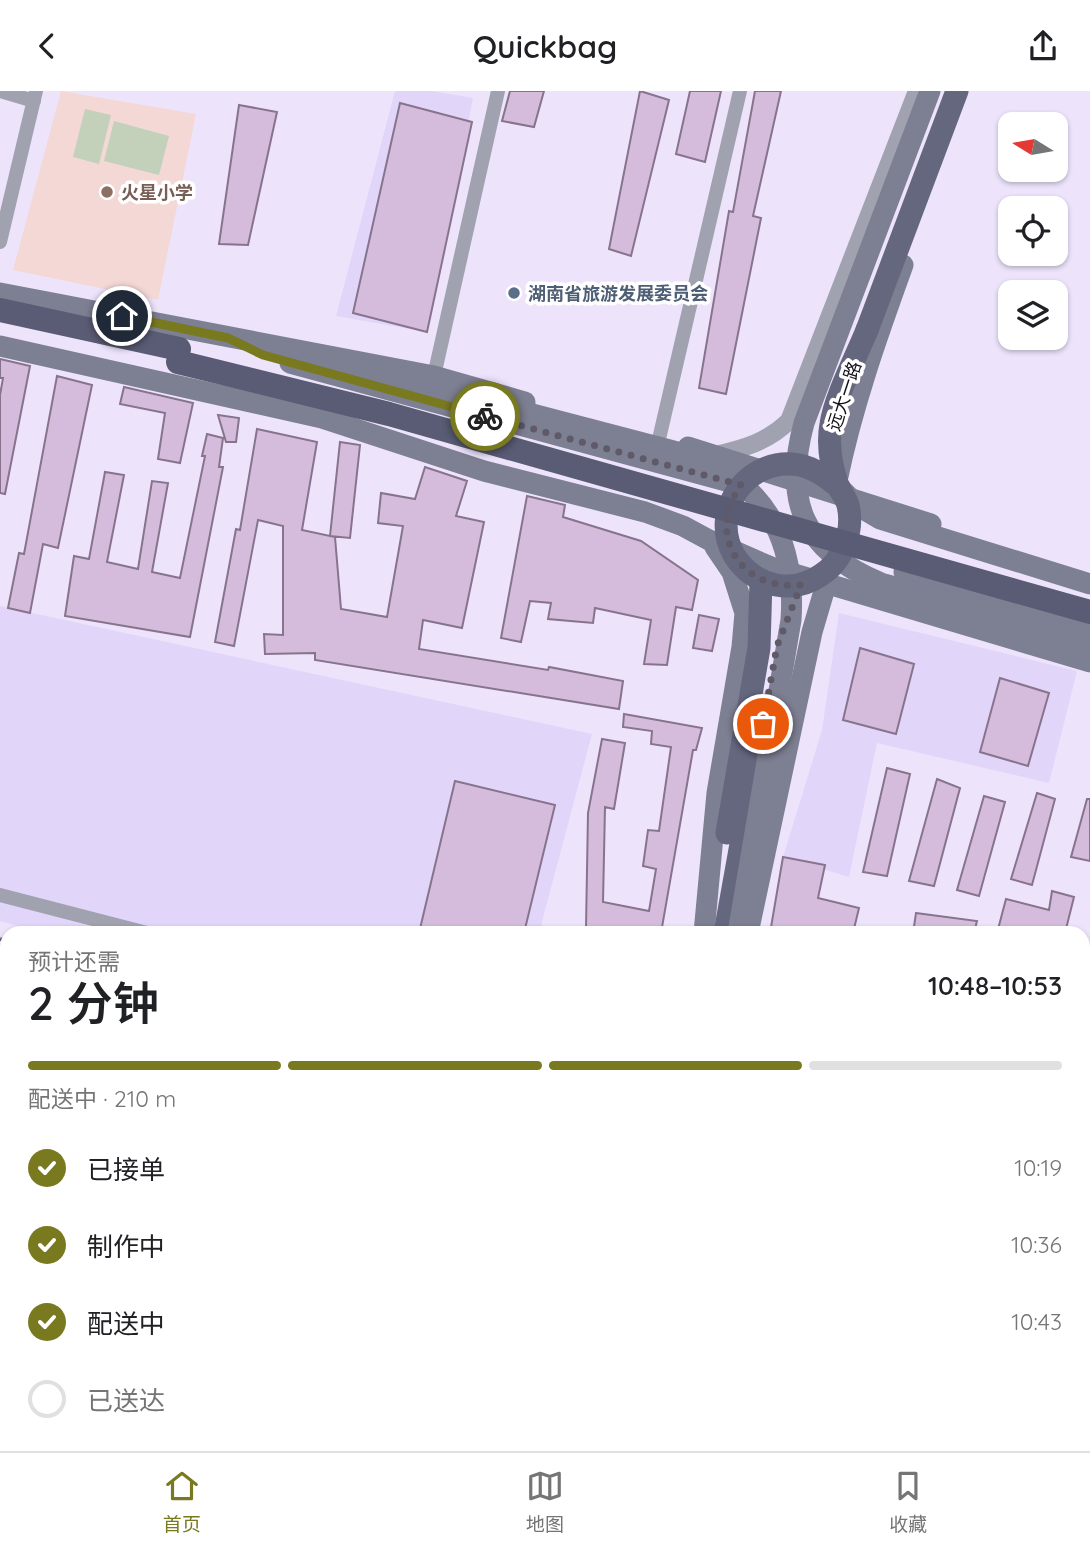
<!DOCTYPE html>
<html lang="zh">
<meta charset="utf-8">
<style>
:root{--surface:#fff;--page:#f6f6f6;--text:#202124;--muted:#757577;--line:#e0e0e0;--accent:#797920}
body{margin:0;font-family:Quicksand,"Noto Sans SC",sans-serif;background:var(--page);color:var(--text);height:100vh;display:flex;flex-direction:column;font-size:26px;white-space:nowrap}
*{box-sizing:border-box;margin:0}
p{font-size:23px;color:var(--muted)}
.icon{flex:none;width:38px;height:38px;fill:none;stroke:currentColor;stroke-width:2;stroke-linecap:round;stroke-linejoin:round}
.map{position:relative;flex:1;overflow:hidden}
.drawer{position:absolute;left:0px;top:835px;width:1090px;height:527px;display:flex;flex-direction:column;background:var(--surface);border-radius:21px 21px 0 0;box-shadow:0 2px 5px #0004}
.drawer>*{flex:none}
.needle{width:46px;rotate:281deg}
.fabs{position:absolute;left:998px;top:21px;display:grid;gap:14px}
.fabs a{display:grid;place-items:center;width:70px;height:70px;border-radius:14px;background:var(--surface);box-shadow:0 2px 5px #0004;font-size:35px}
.pin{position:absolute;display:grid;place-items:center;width:60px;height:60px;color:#fff;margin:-30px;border:4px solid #fff;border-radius:50%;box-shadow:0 2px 7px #0007}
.courier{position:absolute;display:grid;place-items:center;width:70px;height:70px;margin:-35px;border:5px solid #797920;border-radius:50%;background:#fff;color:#222;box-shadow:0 2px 9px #0007}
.headline em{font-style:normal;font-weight:600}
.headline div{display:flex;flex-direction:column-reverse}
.headline{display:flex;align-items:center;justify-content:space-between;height:119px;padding:0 28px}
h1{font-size:46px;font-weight:600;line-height:52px}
.bar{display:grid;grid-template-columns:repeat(4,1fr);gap:10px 7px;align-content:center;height:84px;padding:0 28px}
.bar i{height:9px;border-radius:5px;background:var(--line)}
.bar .active{background:var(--accent)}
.bar p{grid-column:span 4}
ol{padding:0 28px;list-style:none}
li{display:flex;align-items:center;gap:21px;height:77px}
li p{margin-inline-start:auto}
li .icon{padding:7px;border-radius:50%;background:var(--accent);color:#fff;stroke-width:4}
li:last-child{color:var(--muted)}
li i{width:38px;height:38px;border:4px solid var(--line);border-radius:50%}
header{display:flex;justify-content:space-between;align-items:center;height:91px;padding:0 28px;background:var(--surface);font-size:32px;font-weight:600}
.tabs{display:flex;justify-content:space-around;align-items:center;height:98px;border-top:2px solid var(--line);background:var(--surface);font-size:19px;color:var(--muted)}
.tabs a{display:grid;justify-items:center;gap:4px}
.tabs .active{color:var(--accent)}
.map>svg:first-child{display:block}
</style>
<header><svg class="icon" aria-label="back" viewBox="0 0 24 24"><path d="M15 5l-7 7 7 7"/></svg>Quickbag<svg class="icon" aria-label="share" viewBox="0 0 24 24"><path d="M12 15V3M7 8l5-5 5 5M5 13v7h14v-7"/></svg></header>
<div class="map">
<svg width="1090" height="1360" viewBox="0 0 1090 1360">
<rect width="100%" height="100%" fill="#ede4fc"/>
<!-- built -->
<path fill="#e2d5fa" d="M395,0H432L473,7L427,241L336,225Z
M0,515L592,643L539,842H43L0,830Z
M839,522L1077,580L1049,692L877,652L849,786L783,766L822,639Z
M0,986L7,992V1053L0,1051Z
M0,1098L7,1100V1271L0,1273Z
M1083,1268L1090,1270V1360H858L859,1354H1083Z"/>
<!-- education -->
<path fill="#f3d8d6" d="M61,0L196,23L158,209L13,179Z"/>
<!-- green -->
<path fill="#c3d0ba" d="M85,18L111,24L99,73L73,66Z
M114,30L169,45L159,84L104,70Z"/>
<!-- building -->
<path fill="#d5bcdc" stroke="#87748c" stroke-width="2" d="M510,0H544L534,36L502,30Z
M640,0L669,9L631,165L609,158Z
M690,0H721L705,71L676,63Z
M755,0H781L753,125L761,127L726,303L699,297L729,120L733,121Z
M400,12L472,31L427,241L353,222Z
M239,14L277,21L248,154L219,153Z
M0,268L30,275L5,403L0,402V304L3,287H0Z
M57,285L92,294L58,457L43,453L30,522L8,517L19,462L24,463Z
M124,296L193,312L180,372L158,368L165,322L120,313Z
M218,324L239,327L236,351H226Z
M257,338L317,351L302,439L335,446L341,518L387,526L403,435L378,432L381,402L415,408L425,376L467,390L456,425L484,431L462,537L423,529L419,558L548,579L549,576L623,590L619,618L315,569V562L265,563L264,543L283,544V435L258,429L234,555L215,551L236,438L240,439Z
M207,343L223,347L219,376H223L190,546L65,525L74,465L89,468L105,381L124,384L107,471L138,478L152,390L168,392L152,481L180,487L205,365H202Z
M340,351L360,354L350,447L330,445Z
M527,405L565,414L563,426L641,450L698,489L692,519L676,516L667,574L644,573L651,529L595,517L593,532L548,528L551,512L530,510L521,551L501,547Z
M699,524L719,528L712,560L693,557Z
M860,557L914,573L896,643L843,629Z
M1000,587L1049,602L1028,675L980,661Z
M624,623L702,637L696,659H693L661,842H633L586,836L588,722L602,648L625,652L614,718L605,716L603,811L649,820L656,778L643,775L648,739L659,740L671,656L651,653L652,640L623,636Z
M887,677L910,683L887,785L863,781Z
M937,688L960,697L934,795L909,790Z
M455,690L555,714L524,842H419Z
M1037,702L1055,708L1032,794L1011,788Z
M984,705L1005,711L979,805L957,799Z
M1087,708H1090V770L1071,766Z
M783,766L825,774L818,807L859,817L853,842H770Z
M1052,800L1074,806L1065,842H997L1006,808L1049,819Z
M916,822L977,830L974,842H913Z"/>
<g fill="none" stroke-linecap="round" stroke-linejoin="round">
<!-- minor -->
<path stroke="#a0a2af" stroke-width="14" d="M0,0L34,10
M0,151L36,0
M434,285L498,0
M659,348L740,0
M0,804L147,842
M0,1080L7,1081
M1083,1092L1090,1094
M158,1354L159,1360"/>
<!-- tertiary -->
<path stroke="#a0a2af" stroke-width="18" d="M716,364C745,357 767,351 789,330L917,0
M0,1303L7,1301"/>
<!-- secondary -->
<path stroke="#7d7f92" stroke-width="21" d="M0,202L434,285L525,311
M0,255L322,327L484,380L645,421L683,435L709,449L771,476L1090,571
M290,272L741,394
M688,356L931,433
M837,390C852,316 877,246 903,174
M904,481L1090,536
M704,842L717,702L742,556L745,522L732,481L715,456
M748,842L812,541L827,490"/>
<!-- primary -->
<path stroke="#64677e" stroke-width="23" d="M867,239L957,0
M727,742L759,557L761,489
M725,842L766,614
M622,1360L623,1354"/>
<!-- trunk -->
<path stroke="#5a5c75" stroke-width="24" d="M0,219L179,258"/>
<!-- rail -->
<path stroke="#696373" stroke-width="3.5" stroke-dasharray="10 5" stroke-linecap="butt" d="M0,848L7,850
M0,996L7,1000
M0,1065L7,1067
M1083,1127L1090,1129
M1083,1139L1090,1141
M1083,1234L1090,1236
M1083,1312L1090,1314
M1083,1343L1090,1344"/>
<!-- secondary-bridge -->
<path stroke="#7d7f92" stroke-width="21" d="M930,0L804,332C783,410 803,460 881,492L1090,550
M353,276L700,367C770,399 796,454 791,529L738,842
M840,397L858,415L880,428L1090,493"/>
<!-- primary-bridge -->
<path stroke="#64677e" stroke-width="23" d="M839,396C825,385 810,374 792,373C744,370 710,422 734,464C743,479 759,491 776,494C792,497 808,493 821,484C843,470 854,440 848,414C846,407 841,401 838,395C831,375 827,355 831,333C835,306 856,266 867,239"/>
<!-- trunk-bridge -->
<path stroke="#5a5c75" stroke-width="24" d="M178,271L389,323L1090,521"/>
</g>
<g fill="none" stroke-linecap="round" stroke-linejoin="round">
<!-- done -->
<path stroke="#5f5968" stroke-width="7" stroke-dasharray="0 12.6" d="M485,325L741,394C705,444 741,500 801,494L777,555L763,633"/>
<!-- route -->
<path stroke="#797920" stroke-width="9" d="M122,225L228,247L263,264L485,325"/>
</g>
<!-- markers -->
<circle fill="#8d6e63" stroke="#fff" stroke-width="2.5" cx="107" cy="101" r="7"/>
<circle fill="#5c6f8a" stroke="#fff" stroke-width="2.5" cx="514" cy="202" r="7"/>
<g text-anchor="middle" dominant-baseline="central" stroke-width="7" stroke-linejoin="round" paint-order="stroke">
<!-- education labels -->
<g font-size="18" font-weight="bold" fill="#785e54" stroke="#fff" text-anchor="start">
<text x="121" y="101">火星小学</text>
</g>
<!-- service labels -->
<g font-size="18" font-weight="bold" fill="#4e5e75" stroke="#fff" text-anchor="start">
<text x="528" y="202">湖南省旅游发展委员会</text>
</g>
<!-- street labels -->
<g font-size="18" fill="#120e18" stroke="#fff">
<text transform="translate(844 305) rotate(-72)">远大一路</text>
</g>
</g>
</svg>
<div class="fabs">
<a><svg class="needle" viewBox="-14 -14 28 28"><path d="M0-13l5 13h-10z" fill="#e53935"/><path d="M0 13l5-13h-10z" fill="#757577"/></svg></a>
<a><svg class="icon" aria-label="locate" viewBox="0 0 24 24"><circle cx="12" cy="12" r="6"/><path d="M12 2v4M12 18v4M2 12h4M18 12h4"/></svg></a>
<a><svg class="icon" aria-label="layers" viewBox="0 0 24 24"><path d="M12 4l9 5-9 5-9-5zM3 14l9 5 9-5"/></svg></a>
</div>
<div class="pin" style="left:763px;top:633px;background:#ea580c"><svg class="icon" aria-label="bag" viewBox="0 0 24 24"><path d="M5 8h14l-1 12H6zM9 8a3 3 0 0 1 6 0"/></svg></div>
<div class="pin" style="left:122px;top:225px;background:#1f2937"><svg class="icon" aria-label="home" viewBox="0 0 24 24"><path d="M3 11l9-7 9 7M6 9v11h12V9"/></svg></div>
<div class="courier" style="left:485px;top:325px"><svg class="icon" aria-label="bike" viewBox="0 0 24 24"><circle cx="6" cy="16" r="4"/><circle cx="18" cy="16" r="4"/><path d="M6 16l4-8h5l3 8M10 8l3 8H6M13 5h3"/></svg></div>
<section class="drawer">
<div class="headline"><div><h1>2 分钟</h1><p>预计还需</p></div><em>10:48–10:53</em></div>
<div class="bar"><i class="active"></i><i class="active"></i><i class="active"></i><i></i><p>配送中 · 210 m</p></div>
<ol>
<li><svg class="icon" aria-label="check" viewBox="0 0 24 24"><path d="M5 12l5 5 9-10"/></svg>已接单<p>10:19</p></li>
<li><svg class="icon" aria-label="check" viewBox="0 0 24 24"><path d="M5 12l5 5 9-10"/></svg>制作中<p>10:36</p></li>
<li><svg class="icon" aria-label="check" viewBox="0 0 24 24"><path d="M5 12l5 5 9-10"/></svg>配送中<p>10:43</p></li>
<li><i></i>已送达</li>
</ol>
</section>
</div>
<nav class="tabs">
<a class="active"><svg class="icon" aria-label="home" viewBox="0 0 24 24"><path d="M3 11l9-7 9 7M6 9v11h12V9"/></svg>首页</a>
<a><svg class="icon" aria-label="map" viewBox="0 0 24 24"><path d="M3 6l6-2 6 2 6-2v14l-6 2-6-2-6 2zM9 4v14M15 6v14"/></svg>地图</a>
<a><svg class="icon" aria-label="saved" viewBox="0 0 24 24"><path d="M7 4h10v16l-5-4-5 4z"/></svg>收藏</a>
</nav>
